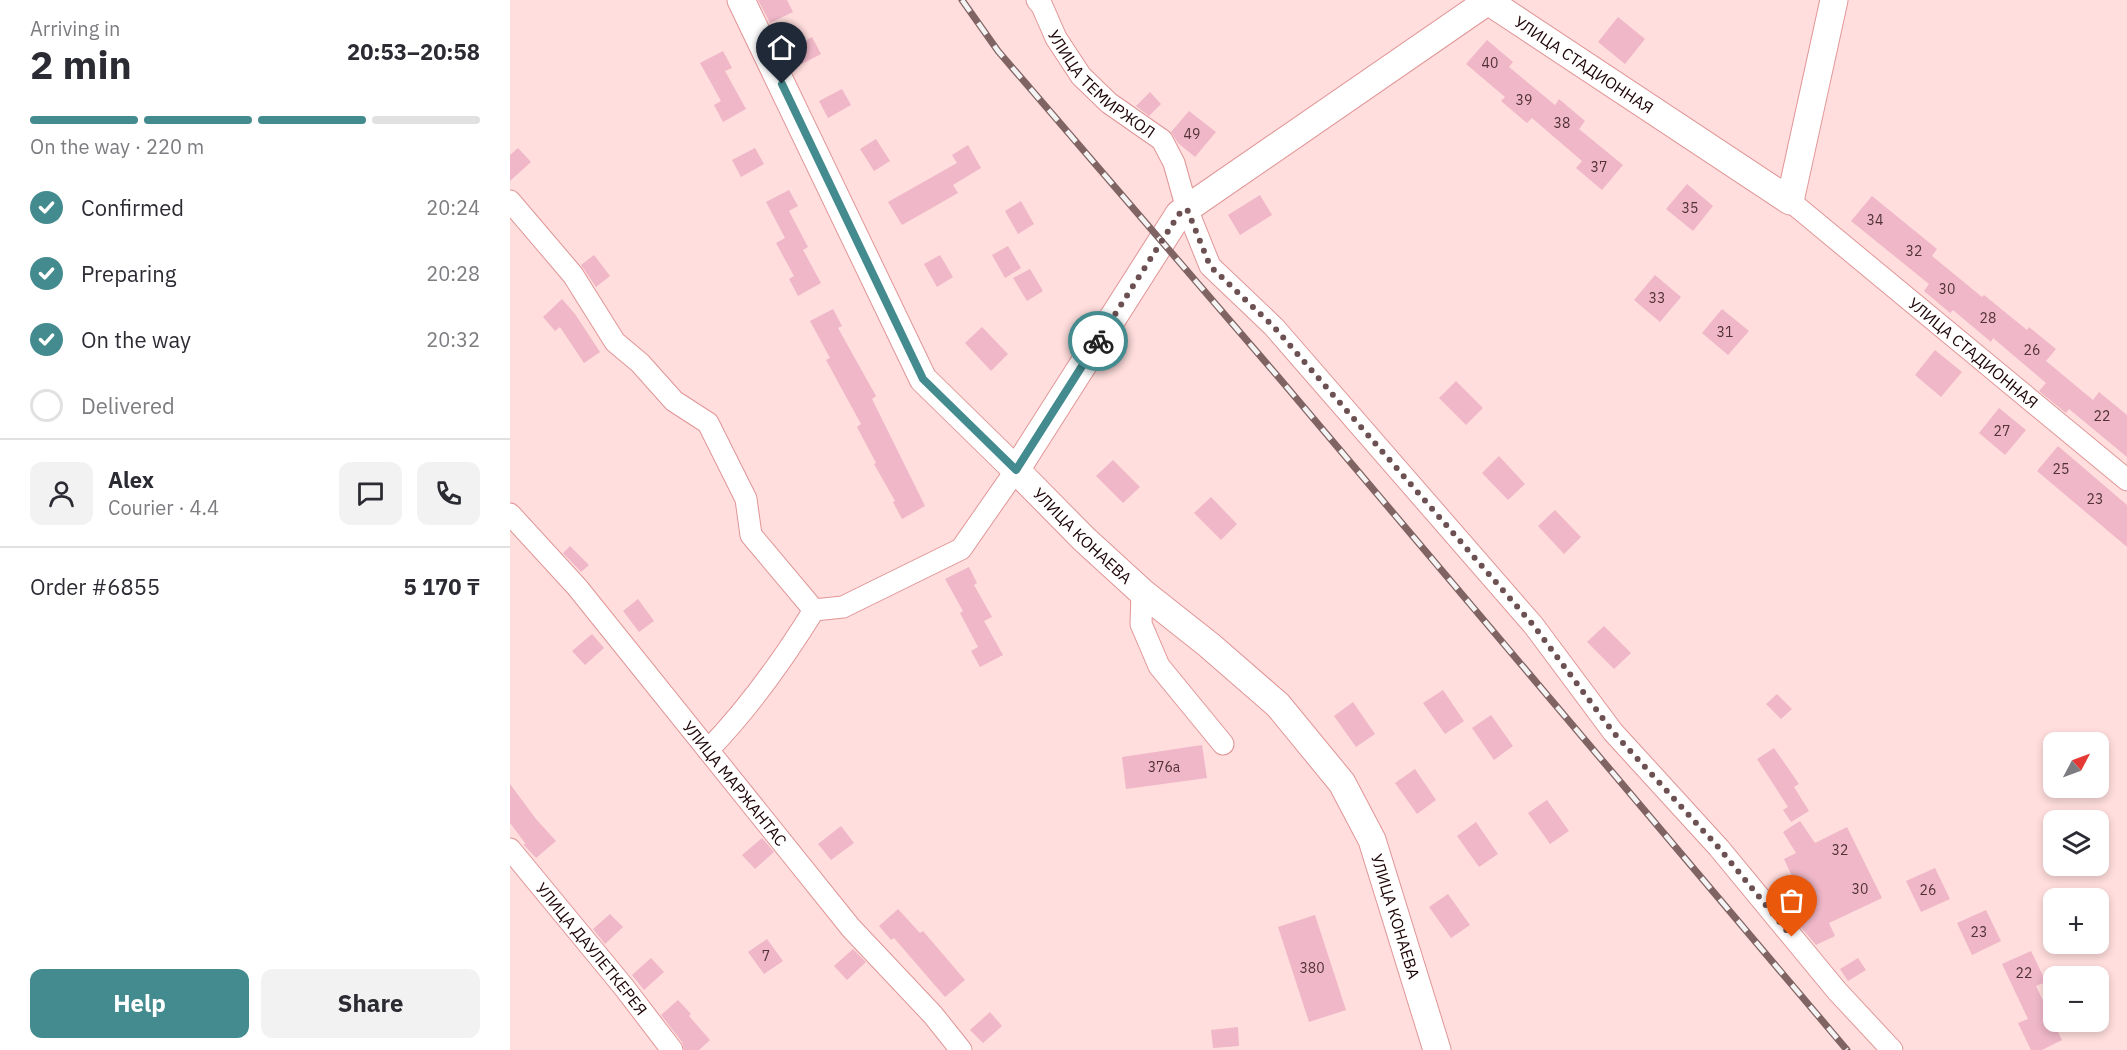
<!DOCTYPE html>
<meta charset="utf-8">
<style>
:root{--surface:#fff;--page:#f2f2f3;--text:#2b2b33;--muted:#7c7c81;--line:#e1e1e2;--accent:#438b8e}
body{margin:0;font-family:"IBM Plex Sans",sans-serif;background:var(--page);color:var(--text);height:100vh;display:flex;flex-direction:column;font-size:22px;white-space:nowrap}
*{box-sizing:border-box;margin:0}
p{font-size:20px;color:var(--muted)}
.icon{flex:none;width:33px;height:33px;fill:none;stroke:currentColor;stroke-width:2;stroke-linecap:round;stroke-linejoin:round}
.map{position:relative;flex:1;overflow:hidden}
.details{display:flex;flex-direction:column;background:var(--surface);width:510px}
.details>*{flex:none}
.needle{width:39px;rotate:49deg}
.tools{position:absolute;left:1533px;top:732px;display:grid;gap:12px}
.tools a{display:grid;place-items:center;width:66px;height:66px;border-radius:12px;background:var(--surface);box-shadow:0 3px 9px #0003;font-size:30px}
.pin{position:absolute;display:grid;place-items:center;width:51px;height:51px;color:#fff;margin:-62px -26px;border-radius:50% 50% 50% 0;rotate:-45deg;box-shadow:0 0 6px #0007}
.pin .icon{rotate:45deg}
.courier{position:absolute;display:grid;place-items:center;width:60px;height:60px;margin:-30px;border:4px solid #438b8e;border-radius:50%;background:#fff;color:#222;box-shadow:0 2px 8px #0007}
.summary em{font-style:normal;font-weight:700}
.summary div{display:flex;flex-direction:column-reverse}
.summary{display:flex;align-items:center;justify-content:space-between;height:102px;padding:0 30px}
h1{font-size:39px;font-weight:700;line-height:45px}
.bar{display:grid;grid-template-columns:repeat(4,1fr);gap:9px 6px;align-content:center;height:72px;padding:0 30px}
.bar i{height:8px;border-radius:4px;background:var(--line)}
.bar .on{background:var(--accent)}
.bar p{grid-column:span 4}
.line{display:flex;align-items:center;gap:15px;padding:0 30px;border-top:2px solid var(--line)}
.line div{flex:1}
.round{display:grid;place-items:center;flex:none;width:63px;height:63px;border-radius:12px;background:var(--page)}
ol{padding:0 30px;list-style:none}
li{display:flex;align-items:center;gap:18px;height:66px}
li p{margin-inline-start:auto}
li .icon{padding:6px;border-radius:50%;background:var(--accent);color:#fff;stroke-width:4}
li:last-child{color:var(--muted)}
li i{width:33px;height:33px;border:3px solid var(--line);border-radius:50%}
.primary-button{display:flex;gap:12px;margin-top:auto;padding:12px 30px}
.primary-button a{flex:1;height:69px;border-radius:12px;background:var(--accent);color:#fff;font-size:24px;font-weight:700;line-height:69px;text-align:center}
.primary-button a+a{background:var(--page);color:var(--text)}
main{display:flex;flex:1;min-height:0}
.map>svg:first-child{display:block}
</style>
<main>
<section class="details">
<div class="summary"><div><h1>2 min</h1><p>Arriving in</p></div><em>20:53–20:58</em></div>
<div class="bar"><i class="on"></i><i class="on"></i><i class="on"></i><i></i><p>On the way · 220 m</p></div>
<ol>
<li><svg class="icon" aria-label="check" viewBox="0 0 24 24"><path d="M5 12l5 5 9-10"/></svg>Confirmed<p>20:24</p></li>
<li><svg class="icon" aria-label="check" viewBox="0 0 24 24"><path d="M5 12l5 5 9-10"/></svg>Preparing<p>20:28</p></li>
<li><svg class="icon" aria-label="check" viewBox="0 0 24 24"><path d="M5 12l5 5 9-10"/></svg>On the way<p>20:32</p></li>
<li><i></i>Delivered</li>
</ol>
<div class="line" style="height:108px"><a class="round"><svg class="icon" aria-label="person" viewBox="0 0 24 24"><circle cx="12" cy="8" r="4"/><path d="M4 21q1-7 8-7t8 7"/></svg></a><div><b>Alex</b><p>Courier · 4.4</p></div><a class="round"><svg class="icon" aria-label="chat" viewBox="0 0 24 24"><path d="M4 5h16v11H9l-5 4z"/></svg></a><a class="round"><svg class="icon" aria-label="phone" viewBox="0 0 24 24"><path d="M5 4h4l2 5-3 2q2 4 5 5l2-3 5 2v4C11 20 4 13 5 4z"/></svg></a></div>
<div class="line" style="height:78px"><div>Order #6855</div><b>5 170 ₸</b></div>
<div class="primary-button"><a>Help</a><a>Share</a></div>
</section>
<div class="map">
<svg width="1617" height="1050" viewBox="0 0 1617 1050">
<rect width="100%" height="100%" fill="#ffdedd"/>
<!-- building -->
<path fill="#efb7c8" d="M248,0H277L283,12L260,23Z
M1108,17L1135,39L1115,64L1088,42Z
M302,37L311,54L288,66L279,50Z
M977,40L1003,62L999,67L1045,105L1049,99L1075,121L1069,129L1113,165L1092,190L1066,168L1072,161L1022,118L1017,123L991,101L995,97L956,64Z
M213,51L222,68L215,71L236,109L213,122L204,105L211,101L190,63Z
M332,89L341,105L318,118L309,101Z
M640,92L651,104L639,116L626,106Z
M679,111L706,132L685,157L668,143L661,132Z
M366,139L380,161L364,171L350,149Z
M458,145L471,168L443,185L448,193L392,225L378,202L447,163L442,155Z
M8,148L21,162L0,181V155Z
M245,148L254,164L231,177L222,160Z
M1177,184L1203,206L1183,231L1156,209Z
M279,190L288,206L279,211L298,247L293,250L311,283L288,296L279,279L284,276L266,243L275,238L256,202Z
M750,195L762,215L730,235L718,215Z
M1362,196L1427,249L1422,256L1472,297L1474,295L1517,330L1519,327L1546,349L1536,361L1583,400L1589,392L1617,415V457L1559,409L1556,413L1529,391L1536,383L1483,338L1481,342L1443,310L1440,313L1414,291L1419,284L1341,221Z
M511,201L524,224L508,234L495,211Z
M498,246L511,268L495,278L482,255Z
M84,255L100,276L86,287L71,265Z
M430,255L443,277L427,287L414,264Z
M520,269L533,291L517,301L503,278Z
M1145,275L1171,297L1150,322L1124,300Z
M52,299L65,314L90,352L74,363L50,327L45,331L33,317Z
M323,309L332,326L328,328L366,396L362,399L415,506L392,519L383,502L385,501L364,464L366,463L347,427L351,424L316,360L320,358L300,321Z
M1212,309L1239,331L1218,355L1192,333Z
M472,327L498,354L481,371L455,343Z
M1425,350L1452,372L1431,397L1405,375Z
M946,381L973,408L956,425L929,398Z
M1489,408L1516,430L1495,455L1469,433Z
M1548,446L1617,505V547L1527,471Z
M989,456L1015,484L998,500L972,473Z
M603,460L630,487L613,503L586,476Z
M701,497L727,524L711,540L684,513Z
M1045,510L1071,537L1054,554L1028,526Z
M60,546L79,565L71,572L53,553Z
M459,567L467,583L464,585L482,617L474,621L493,655L470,667L461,651L468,647L450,613L453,611L435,579Z
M128,599L144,621L129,632L113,611Z
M1094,626L1121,653L1104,669L1077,642Z
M82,634L94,648L75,665L62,651Z
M933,690L954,721L935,734L913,703Z
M1267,694L1282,709L1271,719L1256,704Z
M843,702L865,734L846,747L824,716Z
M981,715L1003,746L984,760L962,728Z
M692,745L697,778L616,789L612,757Z
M1264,748L1289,784L1284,787L1299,811L1281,822L1273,810L1278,807L1247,759Z
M905,769L926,800L907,814L885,783Z
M0,784L26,819L46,841L26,858L14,845L15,843L0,823Z
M1037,800L1059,831L1040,844L1018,813Z
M1290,821L1305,843L1337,827L1372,898L1319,923L1325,936L1306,945L1283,918L1298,911L1274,859L1286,853L1273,832Z
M966,822L988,854L969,867L947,836Z
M331,826L344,843L321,860L308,844Z
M252,838L264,852L245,869L232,855Z
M1425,868L1440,899L1411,912L1396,881Z
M938,894L960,925L941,938L919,907Z
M388,909L410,933L413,931L455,980L435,997L384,938L381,940L369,926Z
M1476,910L1491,941L1462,955L1447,923Z
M100,914L113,927L95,944L83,929Z
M805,915L836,1010L799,1022L768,927Z
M257,939L273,961L254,974L238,952Z
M343,949L356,962L337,980L324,966Z
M1521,951L1536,982L1526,986L1552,1040L1532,1050H1521L1508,1023L1518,1019L1492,964Z
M141,958L154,972L134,990L122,975Z
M1348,958L1356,970L1338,981L1330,969Z
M168,1000L181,1014L179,1016L200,1040L189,1050H174L172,1042L151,1015Z
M480,1012L492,1026L473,1043L460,1030Z
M728,1027L729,1046L703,1048L701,1030Z"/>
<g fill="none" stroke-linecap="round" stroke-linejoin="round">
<!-- minor casing -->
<g stroke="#e19596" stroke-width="23">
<g id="minor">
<path id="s1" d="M527,0L532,6L546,38L571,76L599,103L652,140L664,163L677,209L700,266L764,327L1024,626L1103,732L1209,848L1327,991L1382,1050"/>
<path d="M0,201L63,275L105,342L130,363L164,401L198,423L236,499L241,535L304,610C273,660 239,708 198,750"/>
<path id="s2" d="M1280,201L1617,480"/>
<path id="s3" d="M0,514L67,587L341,928L423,1015L451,1050"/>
<path d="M632,592L631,624L649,666L713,744"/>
<path d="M304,610L333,607L451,549L506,470"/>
<path id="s4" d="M0,849L113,986L162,1050"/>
</g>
</g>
<!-- tertiary casing -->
<g stroke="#e19596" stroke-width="29">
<g id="tertiary">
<path id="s5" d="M231,0L413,379L506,470L574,539L632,592L699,645L768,705L832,783L862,840L927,1050"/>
<path id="s6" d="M506,470L669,214L978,1L1280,201L1324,0"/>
</g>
</g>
<!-- minor -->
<use href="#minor" stroke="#fff" stroke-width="21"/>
<!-- tertiary -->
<use href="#tertiary" stroke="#fff" stroke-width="27"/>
<!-- rail casing -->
<g stroke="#806464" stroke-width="7">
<path id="rail" d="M452,0L488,51L770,379L1337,1050"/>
</g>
<!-- rail -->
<use href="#rail" stroke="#f4f4f4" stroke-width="4.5" stroke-dasharray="14" stroke-linecap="butt"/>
</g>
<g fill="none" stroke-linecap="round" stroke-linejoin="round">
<!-- done -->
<path stroke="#6d5152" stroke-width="6" stroke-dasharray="0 10.8" d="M588,341L669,214L677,209L700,266L764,327L1024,626L1103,732L1209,848L1282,937"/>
<!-- route -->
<path stroke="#438b8e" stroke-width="8" d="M272,84L413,379L506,470L588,341"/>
</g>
<g text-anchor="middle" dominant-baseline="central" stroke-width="4.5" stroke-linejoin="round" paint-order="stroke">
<!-- number labels -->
<g font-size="14" fill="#523237">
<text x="980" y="63">40</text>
<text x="1014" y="100">39</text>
<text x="1052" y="123">38</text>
<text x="682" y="134">49</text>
<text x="1089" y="167">37</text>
<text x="1180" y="208">35</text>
<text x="1365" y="220">34</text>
<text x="1404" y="251">32</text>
<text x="1437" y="289">30</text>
<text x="1147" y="298">33</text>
<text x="1478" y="318">28</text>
<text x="1215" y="332">31</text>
<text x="1522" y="350">26</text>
<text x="1592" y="416">22</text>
<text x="1492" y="431">27</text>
<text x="1551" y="469">25</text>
<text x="1585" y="499">23</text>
<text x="654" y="767">376а</text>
<text x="1330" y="850">32</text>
<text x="1350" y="889">30</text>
<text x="1418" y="890">26</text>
<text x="1469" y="932">23</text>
<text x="256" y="956">7</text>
<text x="802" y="968">380</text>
<text x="1514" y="973">22</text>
</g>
<!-- street labels -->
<g font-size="16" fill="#1e0507" stroke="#f4f4f4">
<text stroke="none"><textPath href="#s6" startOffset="794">УЛИЦА СТАДИОННАЯ</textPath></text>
<text stroke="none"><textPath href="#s1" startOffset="108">УЛИЦА ТЕМИРЖОЛ</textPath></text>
<text stroke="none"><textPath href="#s2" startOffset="238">УЛИЦА СТАДИОННАЯ</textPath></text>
<text stroke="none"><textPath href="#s5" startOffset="644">УЛИЦА КОНАЕВА</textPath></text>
<text stroke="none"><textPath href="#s3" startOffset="351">УЛИЦА МАРЖАНТАС</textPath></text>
<text stroke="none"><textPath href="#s5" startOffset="1148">УЛИЦА КОНАЕВА</textPath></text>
<text stroke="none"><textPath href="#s4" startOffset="129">УЛИЦА ДАУЛЕТКЕРЕЯ</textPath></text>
</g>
</g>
</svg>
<div class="tools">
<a><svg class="needle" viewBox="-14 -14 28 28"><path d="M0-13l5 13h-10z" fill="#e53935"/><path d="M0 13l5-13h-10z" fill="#7c7c81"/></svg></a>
<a><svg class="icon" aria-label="layers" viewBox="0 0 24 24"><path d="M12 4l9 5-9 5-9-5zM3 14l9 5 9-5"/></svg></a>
<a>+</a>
<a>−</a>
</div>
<div class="pin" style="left:1282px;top:937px;background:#ea580c"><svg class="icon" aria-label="bag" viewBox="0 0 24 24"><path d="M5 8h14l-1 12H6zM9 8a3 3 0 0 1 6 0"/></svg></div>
<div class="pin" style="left:272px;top:84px;background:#1f2937"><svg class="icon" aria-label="home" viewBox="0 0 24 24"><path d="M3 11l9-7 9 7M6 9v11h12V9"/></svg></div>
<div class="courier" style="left:588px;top:341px"><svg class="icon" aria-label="bike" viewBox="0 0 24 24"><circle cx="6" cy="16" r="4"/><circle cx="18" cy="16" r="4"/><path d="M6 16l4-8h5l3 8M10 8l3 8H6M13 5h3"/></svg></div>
</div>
</main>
